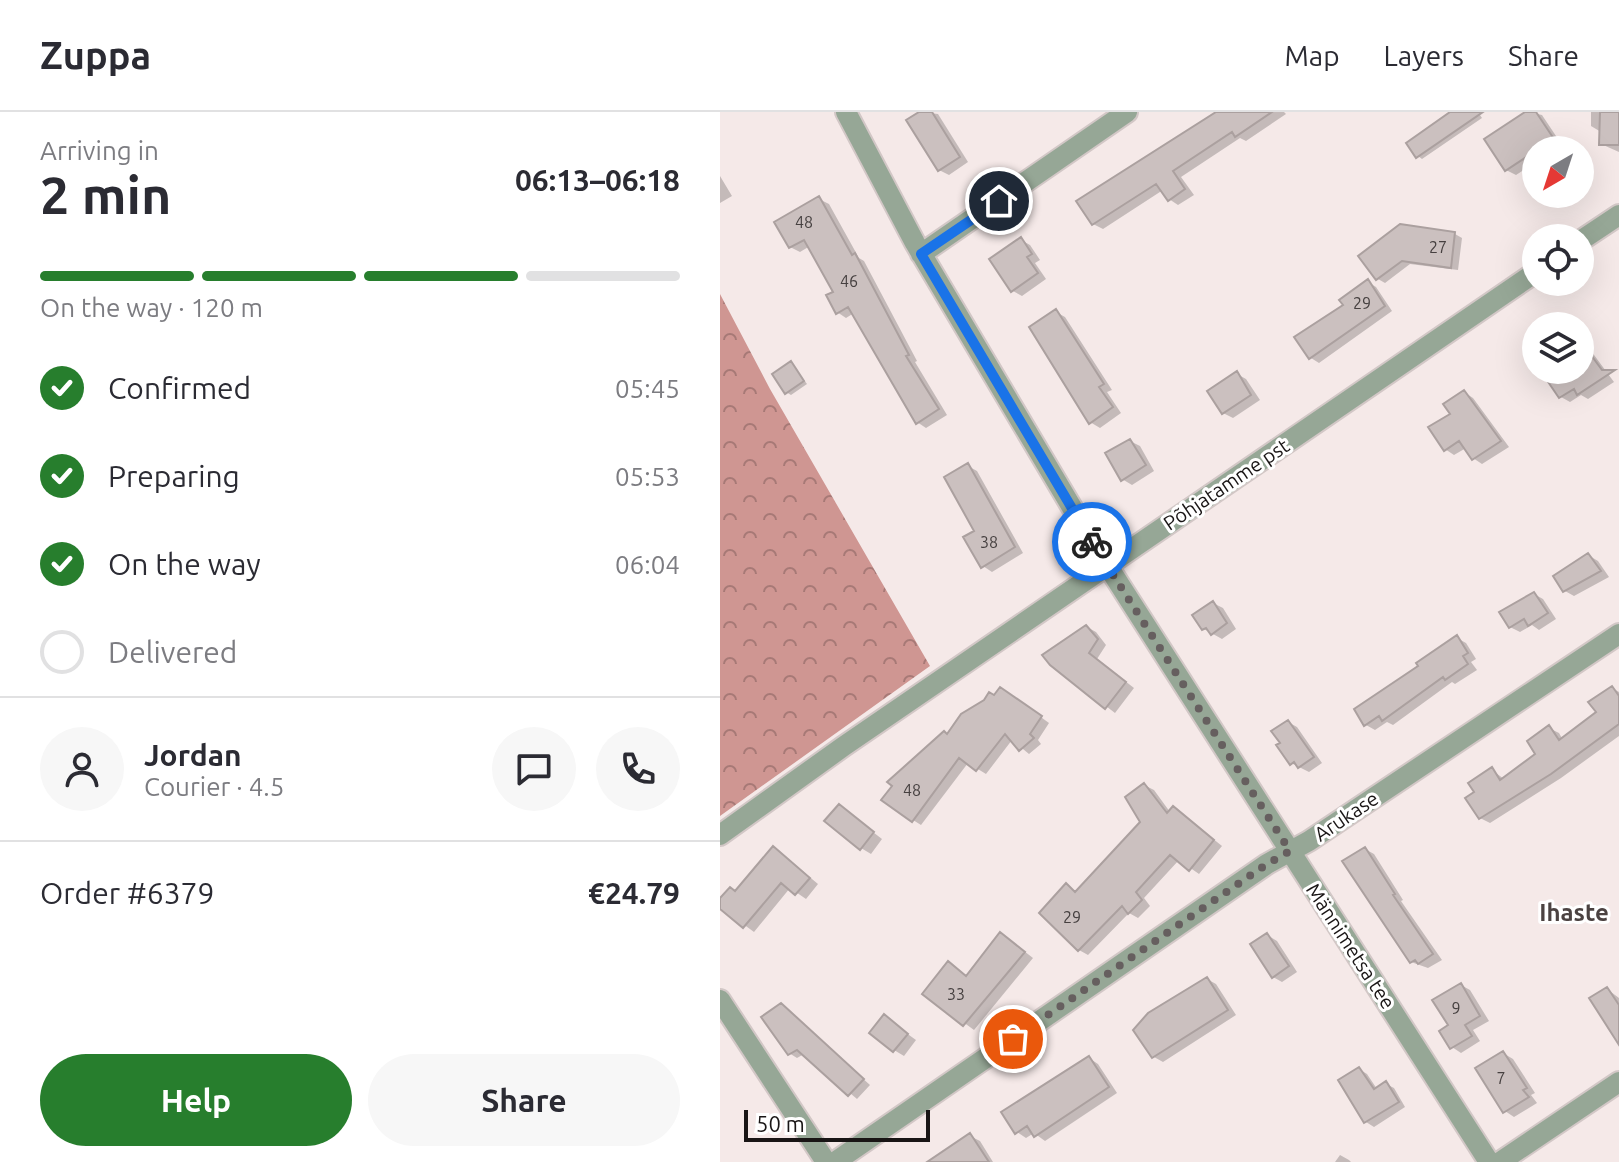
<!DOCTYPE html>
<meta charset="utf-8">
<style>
:root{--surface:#fff;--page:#f7f7f7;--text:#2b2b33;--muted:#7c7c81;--line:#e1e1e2;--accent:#277e2d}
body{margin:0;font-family:Ubuntu,sans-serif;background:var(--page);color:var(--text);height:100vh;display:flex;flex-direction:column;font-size:30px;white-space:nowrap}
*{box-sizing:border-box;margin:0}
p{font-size:26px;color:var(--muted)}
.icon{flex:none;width:44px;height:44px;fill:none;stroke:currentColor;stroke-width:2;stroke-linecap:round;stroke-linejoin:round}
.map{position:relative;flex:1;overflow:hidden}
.side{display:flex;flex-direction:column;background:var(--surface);width:720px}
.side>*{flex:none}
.needle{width:52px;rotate:219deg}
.fabs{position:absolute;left:802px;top:24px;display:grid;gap:16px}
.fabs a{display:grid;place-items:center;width:72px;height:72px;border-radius:50%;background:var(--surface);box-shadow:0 8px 32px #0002;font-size:40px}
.scale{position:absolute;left:24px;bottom:20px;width:186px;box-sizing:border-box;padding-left:8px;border:4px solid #191515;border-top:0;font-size:22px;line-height:28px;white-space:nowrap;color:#191515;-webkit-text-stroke:6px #fff;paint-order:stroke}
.pin{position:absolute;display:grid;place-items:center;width:68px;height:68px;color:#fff;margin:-34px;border:4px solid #fff;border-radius:50%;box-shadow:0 2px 8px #0007}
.courier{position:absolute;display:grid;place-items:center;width:80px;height:80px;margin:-40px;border:6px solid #1a73e8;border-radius:50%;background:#fff;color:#222;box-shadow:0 2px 10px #0007}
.headline em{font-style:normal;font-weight:700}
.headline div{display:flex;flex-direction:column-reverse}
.headline{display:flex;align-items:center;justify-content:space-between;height:136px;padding:0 40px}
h1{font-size:52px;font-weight:700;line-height:60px}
.bar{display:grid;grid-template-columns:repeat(4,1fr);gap:12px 8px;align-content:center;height:96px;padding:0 40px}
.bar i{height:10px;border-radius:6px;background:var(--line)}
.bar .on{background:var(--accent)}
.bar p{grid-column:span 4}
.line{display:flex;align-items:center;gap:20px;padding:0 40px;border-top:2px solid var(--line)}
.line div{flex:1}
.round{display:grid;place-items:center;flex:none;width:84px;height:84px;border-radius:42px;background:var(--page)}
ol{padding:0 40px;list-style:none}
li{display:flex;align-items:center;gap:24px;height:88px}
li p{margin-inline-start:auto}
li .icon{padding:8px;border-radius:50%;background:var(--accent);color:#fff;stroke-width:4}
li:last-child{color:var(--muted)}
li i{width:44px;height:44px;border:4px solid var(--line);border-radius:50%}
.action{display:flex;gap:16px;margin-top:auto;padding:16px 40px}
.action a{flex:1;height:92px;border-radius:48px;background:var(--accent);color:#fff;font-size:32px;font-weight:700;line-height:92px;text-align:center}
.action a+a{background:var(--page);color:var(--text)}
header{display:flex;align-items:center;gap:48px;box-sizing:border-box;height:112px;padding:0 40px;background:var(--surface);border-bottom:2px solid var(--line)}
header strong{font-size:38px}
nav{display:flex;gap:44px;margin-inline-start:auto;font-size:28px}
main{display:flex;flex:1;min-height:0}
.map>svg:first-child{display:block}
</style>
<header>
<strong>Zuppa</strong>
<nav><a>Map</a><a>Layers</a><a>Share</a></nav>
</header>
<main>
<section class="side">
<div class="headline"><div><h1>2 min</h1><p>Arriving in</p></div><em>06:13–06:18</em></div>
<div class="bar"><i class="on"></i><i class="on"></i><i class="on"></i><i></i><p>On the way · 120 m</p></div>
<ol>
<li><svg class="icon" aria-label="check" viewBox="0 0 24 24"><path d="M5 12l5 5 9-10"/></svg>Confirmed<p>05:45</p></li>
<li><svg class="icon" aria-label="check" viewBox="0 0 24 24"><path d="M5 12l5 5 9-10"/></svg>Preparing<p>05:53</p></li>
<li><svg class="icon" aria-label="check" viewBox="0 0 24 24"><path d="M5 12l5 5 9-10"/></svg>On the way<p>06:04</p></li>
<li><i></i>Delivered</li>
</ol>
<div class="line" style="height:144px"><a class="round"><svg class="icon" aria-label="person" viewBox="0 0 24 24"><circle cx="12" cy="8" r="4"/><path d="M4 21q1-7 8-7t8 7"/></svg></a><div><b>Jordan</b><p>Courier · 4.5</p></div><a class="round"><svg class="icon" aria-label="chat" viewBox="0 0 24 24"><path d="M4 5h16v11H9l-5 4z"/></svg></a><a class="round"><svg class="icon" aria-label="phone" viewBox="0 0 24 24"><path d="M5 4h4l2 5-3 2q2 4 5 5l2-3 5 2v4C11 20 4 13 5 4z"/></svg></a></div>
<div class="line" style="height:104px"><div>Order #6379</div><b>€24.79</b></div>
<div class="action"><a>Help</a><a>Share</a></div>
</section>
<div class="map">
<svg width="899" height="1050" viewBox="0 0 899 1050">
<defs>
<pattern id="forest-crowns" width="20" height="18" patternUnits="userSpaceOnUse" patternTransform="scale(2)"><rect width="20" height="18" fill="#cf9692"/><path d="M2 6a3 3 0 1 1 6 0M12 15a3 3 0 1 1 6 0" fill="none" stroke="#a77976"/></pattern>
</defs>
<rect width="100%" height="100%" fill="#f5e9e8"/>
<!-- forest -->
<path fill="url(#forest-crowns)" d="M0,182L50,277L210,554L0,704Z"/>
<!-- shadow -->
<path fill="#0003" d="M202,0L218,2L248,50L229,63L219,58Z
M499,0H564L566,2L526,29L520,26L461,65L474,83L458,93L449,87L443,78L383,117L373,112Z
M734,0H758L762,6L702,47L698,44Z
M809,0L822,3L842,33L835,38H816V50L796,63L786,58Z
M871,0H899V40L881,32V20L871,14Z
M0,64L12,84L0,91Z
M99,87L109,92L139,146L144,149L197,249L195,250L227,303L206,316L197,310L134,201L126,206L117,200L116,180L90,134L80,140L70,135Z
M735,122L742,126L738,158L690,152L665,171L658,167L641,144Z
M301,128L310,133L320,148L315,151L326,167L302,184L293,179L272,148Z
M648,170L656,175L672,199L599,251L591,246Z
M336,200L345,205L392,278L387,280L401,301L380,316L370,310Z
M860,224L894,270L868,287L861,283L850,290L841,285L823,258H860Z
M71,251L87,272L71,283L66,280Z
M517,262L526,267L540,288L513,306L503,301Z
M744,280L753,286L789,335L762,352L753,346L746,336L734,343L725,337L732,303Z
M410,329L420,334L434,359L412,373L402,367Z
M248,354L257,359L303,441L272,460L263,454Z
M868,443L878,449L889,465L854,484L845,479Z
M814,482L823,487L836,507L819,518L812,513L800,520L790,515Z
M493,491L503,496L516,517L502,527L484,517Z
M367,515L376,520L386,533L377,547L414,576L395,601L331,552Z
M737,526L746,531L756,547L751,550L757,558L735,572L732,570L673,613L667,610L655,618L646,613L700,555Z
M892,576L899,580V624L841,666L770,711L760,706L757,681L772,658L784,667L818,642L829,616L839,621L843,628L879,601Z
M289,582L329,611L318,628L321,632L309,642L292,628L266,662L248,651L201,713L193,708L229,624Z
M568,610L577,615L602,651L589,660L571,651L562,631Z
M424,673L434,678L450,700L453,696L462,702L502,734L479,762L459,748L424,786L430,794L418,806L409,801L368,843L359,838L346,774L358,781L423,711Z
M119,694L162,727L151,742L141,736Z
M645,737L654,742L683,788L681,789L722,848L708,856L691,850Z
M62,742L98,772L86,787L70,776L34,820L0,795V790L16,781Z
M547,823L557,829L577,860L562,870L553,865Z
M290,828L313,846L254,918L205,882L238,857L248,865Z
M487,867L496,872L516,903L443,950L434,945Z
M741,873L750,878L769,909L753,918L760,929L741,941L732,935L731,914Z
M887,877L899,886V925Z
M61,893L150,973L137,987L84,942L77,946L69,941Z
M164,905L196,928L184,944L174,938Z
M783,941L793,947L815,981L811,983L817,991L794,1005L785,999Z
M369,946L378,952L397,981L325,1029L314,1021L306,1026L297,1020Z
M639,957L647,962L657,977L666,972L674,976L685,995L654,1015L646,1010L621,968Z
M250,1024L260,1029L273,1050H209Z
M620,1043L629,1048L631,1050H615Z"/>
<!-- building -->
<path fill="#cbc0bf" stroke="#aba09f" stroke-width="2" d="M199,0H212L240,45L218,59L186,8Z
M496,0H552L515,25L512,20L453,59L465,77L448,89L436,72L372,113L356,89Z
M730,0H763L696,46L686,31Z
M805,0H816L834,27L785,59L764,27Z
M880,0H899V33H879Z
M99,84L132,143L135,141L189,243L186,244L219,297L196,312L128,195L116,202L106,183L113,180L84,128L69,136L54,110Z
M680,112L735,120L731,156L682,149L656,168L638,144Z
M301,125L312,142L307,145L318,161L291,180L269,147Z
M648,167L665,194L589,247L574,225L623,193L619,188Z
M336,197L384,272L379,275L393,295L369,312L309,215Z
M860,228L882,258H895L857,283L854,277L839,286L820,258H860Z
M71,249L84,269L65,282L52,262Z
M517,259L531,283L502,302L487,279Z
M744,278L781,329L752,348L739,329L724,339L708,315L730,302L723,292Z
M410,327L426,353L401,369L385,341Z
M248,351L295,435L261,456L243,425L254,419L224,365Z
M868,441L881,459L843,480L833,464Z
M814,480L828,501L808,514L804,507L789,516L779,500Z
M493,489L507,511L491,523L486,516L482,518L472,503Z
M366,513L378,527L369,541L406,570L385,597L330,553L322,543Z
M737,523L748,541L743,544L748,552L725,568L723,565L662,609L659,604L644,614L634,597L698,554L696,551Z
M892,574L899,584V612L831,662L759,707L745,686L754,680L748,671L772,655L780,668L815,642L807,629L829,613L839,628L876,600L868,590Z
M280,575L322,604L310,622L314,626L299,639L285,622L256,659L239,646L192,710L161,688L172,674L167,670L224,619L227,622L241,602L264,588L269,580L274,583Z
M568,608L594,645L578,656L574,650L570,653L556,633L560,631L551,619Z
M424,671L447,701L453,694L494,728L469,759L450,743L416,780L422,788L408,802L402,794L358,839L319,801L346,771L355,780L420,710L405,685Z
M119,692L154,720L140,738L104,709Z
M53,734L90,766L75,783L61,771L23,816L0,797V786L10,775L15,779Z
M645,735L675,782L673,783L713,842L698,852L695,848L690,851L622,749Z
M280,820L305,840L243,914L202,882L228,849L246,864Z
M547,821L569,854L552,866L530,832Z
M487,865L508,898L432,946L413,918L428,901Z
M741,871L760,904L745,913L752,924L730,937L719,919L728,913L712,888Z
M887,875L899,893V933L869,886Z
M61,891L144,967L128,984L77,938L68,943L41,905Z
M164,902L188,922L173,940L149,921Z
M783,939L807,976L803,978L809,985L783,1001L755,956Z
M369,944L389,975L314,1025L307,1014L295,1022L281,1000Z
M639,955L654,977L666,969L679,990L644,1011L618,968Z
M250,1021L269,1050H207Z"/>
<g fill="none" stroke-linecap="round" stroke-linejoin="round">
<!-- minor casing -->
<g stroke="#d2c7c6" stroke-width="24">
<path id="minor" d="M126,0L195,131L373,431L769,1050
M860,129L899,103
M201,142L407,0
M0,723L124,634L816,160
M0,888L106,1050
M115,1050L547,752L589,729L899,522
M780,1050L899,970"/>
</g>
<!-- minor -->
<use href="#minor" stroke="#96a796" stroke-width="20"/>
</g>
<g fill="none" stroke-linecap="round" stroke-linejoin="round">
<!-- done -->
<path stroke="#665f5f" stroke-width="8" stroke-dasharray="0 14.4" d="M293,927L547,752L570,739L372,430"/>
<!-- route -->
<path stroke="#1a73e8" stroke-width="10" d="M279,89L201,142L372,430"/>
</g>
<g text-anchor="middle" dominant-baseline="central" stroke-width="6" stroke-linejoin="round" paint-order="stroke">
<!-- number labels -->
<g font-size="16" fill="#464040">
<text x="84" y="110">48</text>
<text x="718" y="135">27</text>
<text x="129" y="169">46</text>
<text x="642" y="191">29</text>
<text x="269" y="430">38</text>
<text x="192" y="678">48</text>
<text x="352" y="805">29</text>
<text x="236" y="882">33</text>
<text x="736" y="896">9</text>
<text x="781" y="966">7</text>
</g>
<!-- street labels -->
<g font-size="20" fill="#191515" stroke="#fff">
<text transform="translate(506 372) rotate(-34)">Põhjatamme pst</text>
<text transform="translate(626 704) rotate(-34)">Arukase</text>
<text transform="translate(631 834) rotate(57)">Männimetsa tee</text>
</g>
<!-- quarter labels -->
<g font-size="24" font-weight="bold" fill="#4b4241" stroke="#fff">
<text x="854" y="800">Ihaste</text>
</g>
</g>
</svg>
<div class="fabs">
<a><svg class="needle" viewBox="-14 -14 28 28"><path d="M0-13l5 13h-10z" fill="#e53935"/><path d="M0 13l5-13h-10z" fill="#7c7c81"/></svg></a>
<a><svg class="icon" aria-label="locate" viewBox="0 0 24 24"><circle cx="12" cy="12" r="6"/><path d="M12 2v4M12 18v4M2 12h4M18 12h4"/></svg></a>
<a><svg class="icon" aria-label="layers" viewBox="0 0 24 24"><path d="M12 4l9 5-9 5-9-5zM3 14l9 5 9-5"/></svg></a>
</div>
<div class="scale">50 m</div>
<div class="pin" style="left:293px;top:927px;background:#ea580c"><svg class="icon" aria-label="bag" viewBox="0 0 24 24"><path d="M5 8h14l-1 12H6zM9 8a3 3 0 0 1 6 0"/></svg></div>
<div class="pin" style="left:279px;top:89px;background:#1f2937"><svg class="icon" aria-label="home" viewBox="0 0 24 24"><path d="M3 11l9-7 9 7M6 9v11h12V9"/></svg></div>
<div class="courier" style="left:372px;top:430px"><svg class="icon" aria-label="bike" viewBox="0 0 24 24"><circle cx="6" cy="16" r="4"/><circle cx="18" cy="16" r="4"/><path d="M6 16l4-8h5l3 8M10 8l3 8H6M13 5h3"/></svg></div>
</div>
</main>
